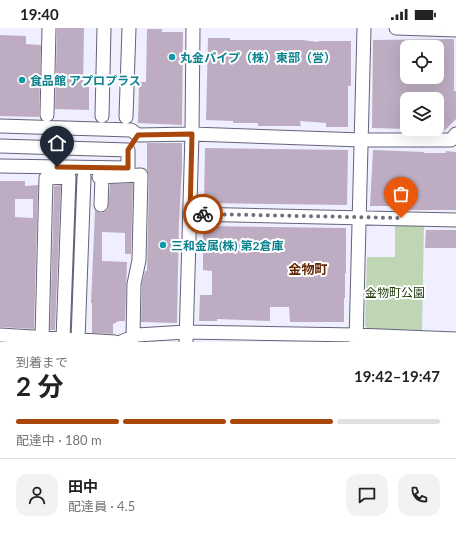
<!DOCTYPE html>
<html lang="ja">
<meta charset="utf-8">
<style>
:root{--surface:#fff;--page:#f2f2f2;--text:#222;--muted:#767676;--line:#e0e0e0;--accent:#a9470b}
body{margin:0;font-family:Lato,"Noto Sans JP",sans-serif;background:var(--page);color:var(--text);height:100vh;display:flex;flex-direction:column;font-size:15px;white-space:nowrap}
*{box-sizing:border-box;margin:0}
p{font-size:13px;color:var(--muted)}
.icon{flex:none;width:22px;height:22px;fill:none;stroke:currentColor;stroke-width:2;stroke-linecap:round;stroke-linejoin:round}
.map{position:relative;height:314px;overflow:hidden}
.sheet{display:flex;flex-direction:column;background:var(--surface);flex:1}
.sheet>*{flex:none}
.fabs{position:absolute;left:400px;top:12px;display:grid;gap:8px}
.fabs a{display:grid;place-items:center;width:44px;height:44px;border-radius:8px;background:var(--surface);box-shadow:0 4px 16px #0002;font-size:20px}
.pin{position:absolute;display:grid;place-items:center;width:34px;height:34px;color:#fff;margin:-41px -17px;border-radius:50% 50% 50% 0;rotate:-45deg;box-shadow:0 0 4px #0007}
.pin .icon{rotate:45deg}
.courier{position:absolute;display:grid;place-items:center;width:40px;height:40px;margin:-20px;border:3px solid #a9470b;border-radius:50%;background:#fff;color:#222;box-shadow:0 1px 5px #0007}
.headline em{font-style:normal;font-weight:700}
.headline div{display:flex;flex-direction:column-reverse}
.headline{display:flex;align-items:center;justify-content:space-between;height:68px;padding:0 16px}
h1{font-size:26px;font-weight:700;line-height:30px}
.bar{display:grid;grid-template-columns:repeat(4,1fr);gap:6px 4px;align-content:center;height:48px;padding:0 16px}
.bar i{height:5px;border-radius:3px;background:var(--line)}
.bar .on{background:var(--accent)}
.bar p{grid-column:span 4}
.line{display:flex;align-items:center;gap:10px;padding:0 16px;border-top:1px solid var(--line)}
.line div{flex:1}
.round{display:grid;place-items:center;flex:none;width:42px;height:42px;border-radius:12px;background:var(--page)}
.status{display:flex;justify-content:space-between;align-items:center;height:28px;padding:0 20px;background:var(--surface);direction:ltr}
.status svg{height:11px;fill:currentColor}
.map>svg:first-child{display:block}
</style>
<div class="status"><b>19:40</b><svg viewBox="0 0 49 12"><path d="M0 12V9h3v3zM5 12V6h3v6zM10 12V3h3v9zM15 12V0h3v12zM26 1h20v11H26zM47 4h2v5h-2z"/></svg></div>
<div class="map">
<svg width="456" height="314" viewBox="0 0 456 314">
<rect width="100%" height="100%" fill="#f0efff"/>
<!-- green -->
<path fill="#bed6b4" d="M395,197H424L422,302L368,301L365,298L367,229H395Z"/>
<!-- building -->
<path fill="#beadc2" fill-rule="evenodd" d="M57,0H84L83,59H89V82L55,81Z
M147,1H162V4H183L182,97L138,95L139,54H146Z
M0,7L26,8V16L41,17L39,89L0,88Z
M208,10H230V12H302L318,14V13H351V58H348V99H326V95L300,93L301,98H258V95H233V93L206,92Z
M454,11V63H456V91L444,103H437V71H407V101L372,100L373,12ZM407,19H437V49H407Z
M147,115H182V140L179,192L177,295L141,294L142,255L145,243H147L149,147L147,142Z
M205,120L348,122L347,177L204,175Z
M373,122L424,124V125H446V123L456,124V182H398V178H370Z
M0,153H25V158L38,157L34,301L0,299ZM15,171H33V190L15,189Z
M133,155L131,226H125V205L102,204V233L127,234L125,293H119L113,296V306L92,305V275H91L95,182L101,185L105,184L108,181L110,156Z
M61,157L55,302H50L54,158Z
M203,198L346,200V245H345V270H344V294H290L289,279H270V293L217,291V293H199L200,267H212V243L203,242Z
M426,202H456V220H425Z"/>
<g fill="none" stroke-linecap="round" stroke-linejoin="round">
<!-- minor casing -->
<g stroke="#656379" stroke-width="15">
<path id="minor" d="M396,0L456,2
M47,87L49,0
M102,88L104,0
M126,89L129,0
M0,98L131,102L138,107L192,106L362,112H451L456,106
M0,118L128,122V140L0,138
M99,149L141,147L139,232L134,256L133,309
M101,177L102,149
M190,186L456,192
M0,307L115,314
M42,310L46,150L69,149L63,311
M78,312L84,149
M121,314L137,307L186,304L356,307L456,311
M186,314L192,106L193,0
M356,314L364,0"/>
</g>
<!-- minor -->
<use href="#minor" stroke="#fff" stroke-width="13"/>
</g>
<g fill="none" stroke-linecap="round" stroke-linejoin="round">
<!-- done -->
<path stroke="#706f7a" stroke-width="4" stroke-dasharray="0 7.2" d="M203,186L401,190"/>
<!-- route -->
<path stroke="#a9470b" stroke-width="5" d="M57,139L128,140V122L138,107L192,106L190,186H203"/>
</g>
<!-- markers -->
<g fill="#0f9aa8" stroke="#fefefe" stroke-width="1.5">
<circle cx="172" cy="29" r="4"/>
<circle cx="22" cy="52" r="4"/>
<circle cx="163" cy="217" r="4"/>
</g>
<g text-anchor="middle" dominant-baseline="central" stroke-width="4" stroke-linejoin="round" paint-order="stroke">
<!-- culture labels -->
<g font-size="12" font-weight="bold" fill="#0d838f" stroke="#fefefe" text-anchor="start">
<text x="180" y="29">丸金パイプ（株）東部（営）</text>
<text x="30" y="52">食品館 アプロプラス</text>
<text x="171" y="217">三和金属(株) 第2倉庫</text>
</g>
<!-- park labels -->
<g font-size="12" fill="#173603" stroke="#fefefe">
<text x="395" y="264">金物町公園</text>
</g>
<!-- neighbourhood labels -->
<g font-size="13" font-weight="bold" fill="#642601" stroke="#fefefe">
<text x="308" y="241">金物町</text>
</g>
</g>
</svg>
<div class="fabs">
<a><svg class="icon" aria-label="locate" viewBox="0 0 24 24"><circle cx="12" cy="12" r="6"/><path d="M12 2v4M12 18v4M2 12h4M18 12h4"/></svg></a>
<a><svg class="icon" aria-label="layers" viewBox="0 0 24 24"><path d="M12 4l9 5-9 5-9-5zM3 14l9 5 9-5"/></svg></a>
</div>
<div class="pin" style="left:401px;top:190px;background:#ea580c"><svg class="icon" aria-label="bag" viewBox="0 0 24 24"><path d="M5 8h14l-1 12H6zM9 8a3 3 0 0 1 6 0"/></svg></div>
<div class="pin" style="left:57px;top:139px;background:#1f2937"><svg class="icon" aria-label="home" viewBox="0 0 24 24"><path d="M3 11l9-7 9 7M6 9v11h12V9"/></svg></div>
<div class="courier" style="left:203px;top:186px"><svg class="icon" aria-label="bike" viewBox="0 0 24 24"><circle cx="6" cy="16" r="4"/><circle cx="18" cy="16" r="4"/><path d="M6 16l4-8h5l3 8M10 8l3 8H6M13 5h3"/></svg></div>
</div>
<section class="sheet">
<div class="headline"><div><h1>2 分</h1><p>到着まで</p></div><em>19:42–19:47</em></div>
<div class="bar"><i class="on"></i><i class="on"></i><i class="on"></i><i></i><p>配達中 · 180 m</p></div>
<div class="line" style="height:72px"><a class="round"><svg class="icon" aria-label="person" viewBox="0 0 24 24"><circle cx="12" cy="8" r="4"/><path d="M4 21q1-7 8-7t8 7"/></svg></a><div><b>田中</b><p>配達員 · 4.5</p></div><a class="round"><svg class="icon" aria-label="chat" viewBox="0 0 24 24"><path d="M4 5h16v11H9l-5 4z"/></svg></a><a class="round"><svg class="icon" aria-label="phone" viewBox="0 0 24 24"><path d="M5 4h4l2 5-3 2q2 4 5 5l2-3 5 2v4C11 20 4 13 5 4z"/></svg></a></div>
</section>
